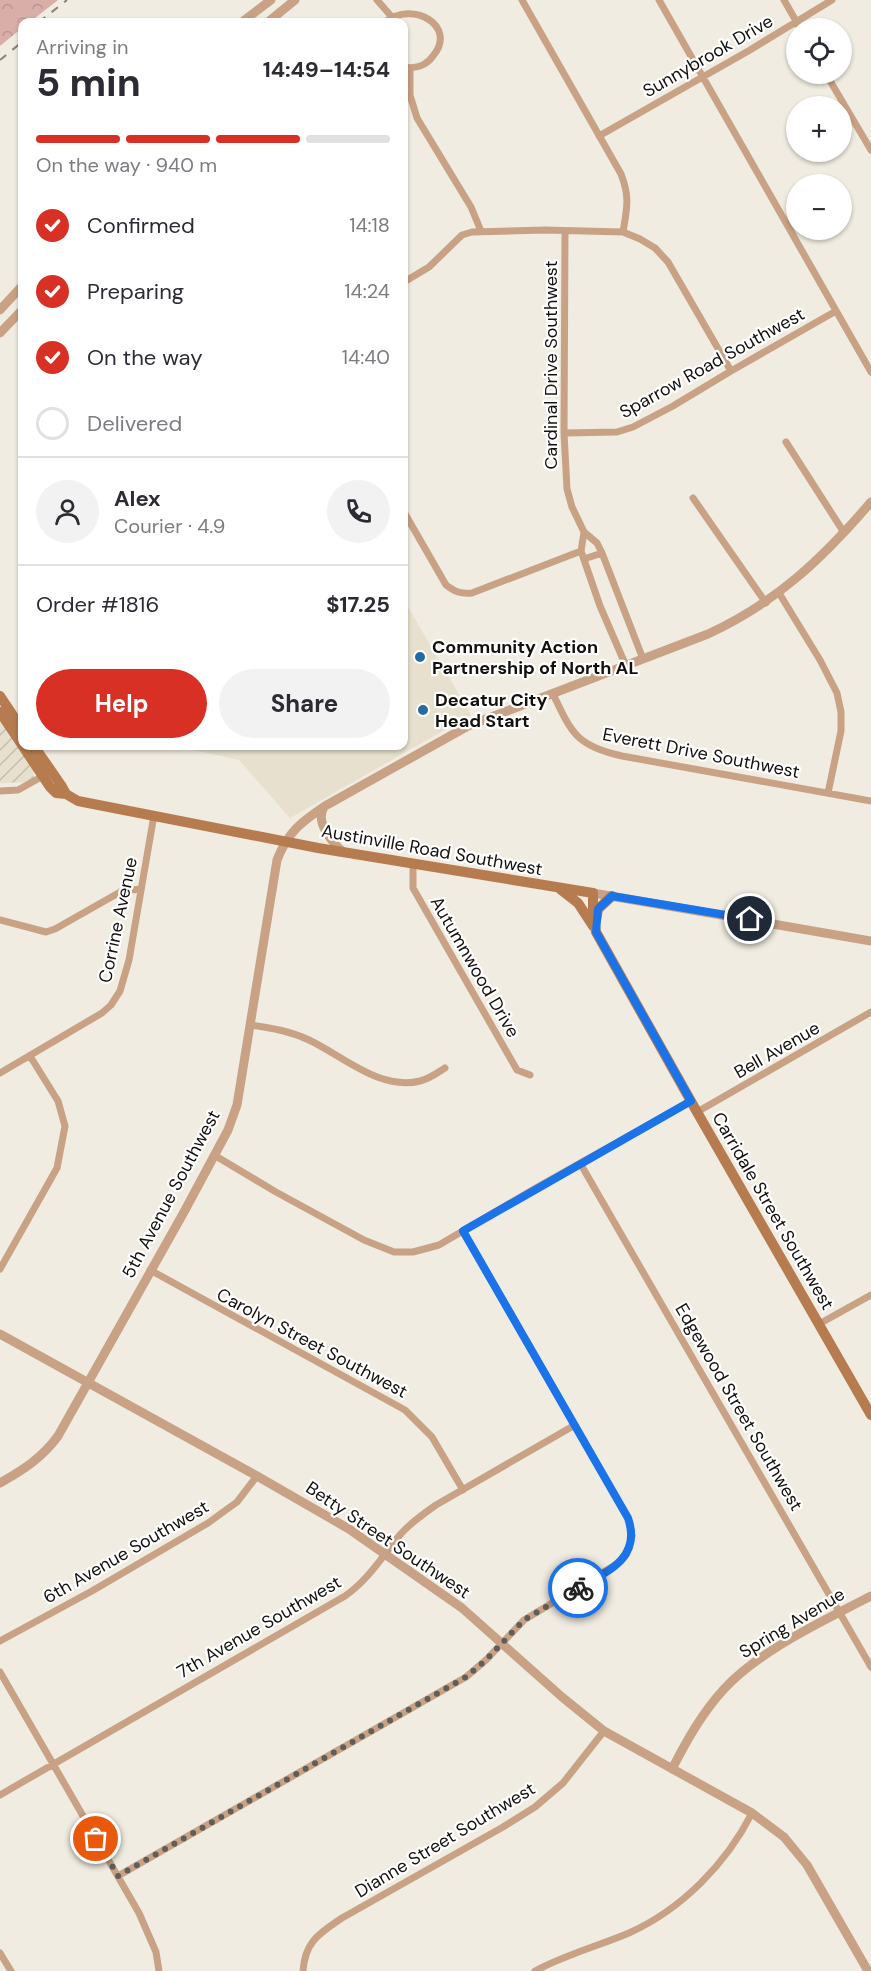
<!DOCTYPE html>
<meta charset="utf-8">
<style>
:root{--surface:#fff;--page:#f2f2f3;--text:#2b2b33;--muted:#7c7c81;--line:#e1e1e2;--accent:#d93025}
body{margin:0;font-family:"DM Sans",sans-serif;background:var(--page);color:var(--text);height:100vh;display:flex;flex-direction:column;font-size:22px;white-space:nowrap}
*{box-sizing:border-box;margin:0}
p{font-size:20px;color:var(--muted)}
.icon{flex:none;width:33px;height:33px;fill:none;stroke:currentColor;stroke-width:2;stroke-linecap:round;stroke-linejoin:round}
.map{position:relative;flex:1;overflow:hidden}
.drawer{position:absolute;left:18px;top:18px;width:390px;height:732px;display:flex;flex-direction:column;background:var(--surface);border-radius:12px;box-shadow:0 2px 4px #0004}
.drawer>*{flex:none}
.fabs{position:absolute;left:786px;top:18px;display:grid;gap:12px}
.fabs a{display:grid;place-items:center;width:66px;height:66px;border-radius:50%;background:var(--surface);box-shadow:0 2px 4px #0004;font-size:30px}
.pin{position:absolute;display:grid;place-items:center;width:51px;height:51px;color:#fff;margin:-26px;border:3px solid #fff;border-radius:50%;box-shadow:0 2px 6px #0007}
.courier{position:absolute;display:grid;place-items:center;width:60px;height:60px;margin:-30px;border:4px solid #1a73e8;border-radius:50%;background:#fff;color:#222;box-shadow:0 2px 8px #0007}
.head em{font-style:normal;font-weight:700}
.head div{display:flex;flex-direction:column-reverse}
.head{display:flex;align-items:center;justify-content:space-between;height:102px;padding:0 18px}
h1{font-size:39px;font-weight:700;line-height:45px}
.bar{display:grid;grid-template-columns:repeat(4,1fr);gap:9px 6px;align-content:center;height:72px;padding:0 18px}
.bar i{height:8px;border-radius:4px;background:var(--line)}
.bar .on{background:var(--accent)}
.bar p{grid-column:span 4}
.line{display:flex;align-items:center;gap:15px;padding:0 18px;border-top:2px solid var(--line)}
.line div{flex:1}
.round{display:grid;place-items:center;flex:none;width:63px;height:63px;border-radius:32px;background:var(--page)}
ol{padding:0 18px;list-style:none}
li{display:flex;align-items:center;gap:18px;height:66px}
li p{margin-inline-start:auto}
li .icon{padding:6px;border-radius:50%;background:var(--accent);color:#fff;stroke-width:4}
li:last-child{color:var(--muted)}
li i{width:33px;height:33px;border:3px solid var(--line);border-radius:50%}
.primary-button{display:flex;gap:12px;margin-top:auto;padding:12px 18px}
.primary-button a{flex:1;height:69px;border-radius:36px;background:var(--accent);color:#fff;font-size:24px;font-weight:700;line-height:69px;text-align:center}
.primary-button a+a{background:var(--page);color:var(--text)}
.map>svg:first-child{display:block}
</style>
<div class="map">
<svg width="871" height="1971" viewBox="0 0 871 1971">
<defs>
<pattern id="industrial-furrows" width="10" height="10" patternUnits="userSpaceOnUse" patternTransform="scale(1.5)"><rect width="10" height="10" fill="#e7e0ce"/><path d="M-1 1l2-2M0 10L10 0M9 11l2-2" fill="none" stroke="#c5bfb0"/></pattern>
<pattern id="park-crowns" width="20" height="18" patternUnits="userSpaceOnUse" patternTransform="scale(1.5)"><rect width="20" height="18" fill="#daaea8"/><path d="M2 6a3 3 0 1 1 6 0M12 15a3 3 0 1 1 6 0" fill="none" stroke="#ba958f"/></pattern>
</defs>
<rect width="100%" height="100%" fill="#f0ece1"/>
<!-- built -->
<path fill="#e7e0ce" d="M404,600L471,715L290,818L239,760L176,746H404Z"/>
<!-- industrial -->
<path fill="url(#industrial-furrows)" d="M0,719L33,769L34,782L0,783Z"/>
<!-- park -->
<path fill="url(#park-crowns)" d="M0,0H58L30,22H22V28L0,46Z"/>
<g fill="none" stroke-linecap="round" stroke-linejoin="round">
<!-- minor -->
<path stroke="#c9a285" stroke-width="7" d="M377,0L391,16
M522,0L621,174C630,197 627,208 623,232
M659,0L871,372
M784,0L800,28
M385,22C413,0 458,26 433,56C426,66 415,69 404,67
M410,68V95L417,118L471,207L481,231
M826,74L871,150
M599,136L750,50L832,0
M565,231L564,433L567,489L572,507L584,532L597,543L602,553L643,659
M404,282L429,267L462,235L472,232L545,230L623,232L640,239L655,248L668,262L731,371
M564,433L617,432L633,427L673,406L731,371L836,311
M786,442L843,531
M693,498L766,603
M404,512L446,585C455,592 461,594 472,593L581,551
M584,532L581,551L600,606L626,666
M584,559L602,553
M779,593L820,660L837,693L841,712V731L828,793
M553,694C572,734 577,746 622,756L871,801
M0,791L18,790L43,776
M413,863V888L517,1070L530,1075
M0,920L46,932L55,929L122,891L141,889
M251,1025C271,1028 290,1031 309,1040C343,1056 380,1091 420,1081C429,1079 437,1073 445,1068
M0,1073L102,1013L111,1005L120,991L129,960L154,815
M697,1112L871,1012
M214,1155L276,1192L364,1240L394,1252H413L439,1245L534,1189L691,1101
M580,1163L871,1667
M0,1269L57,1168L65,1126L58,1101L30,1056
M150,1270L405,1410L432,1437L463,1490
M819,1324L871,1295
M0,1641L92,1591L208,1523L237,1502L257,1476
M0,1672L139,1913L156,1952L159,1971
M0,1795L345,1596C368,1580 382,1557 399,1536C409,1524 423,1514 436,1505L575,1425
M118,1876L466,1677L486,1660L524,1620L620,1562L626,1555L632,1536L628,1518L463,1231
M0,1953L11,1971
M303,1971C305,1941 320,1933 342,1918L503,1827L535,1807L563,1783L604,1731
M535,1971C565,1955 598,1946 629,1933C682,1909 726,1864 752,1813"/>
<!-- tertiary -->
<path stroke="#c9a285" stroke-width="9" d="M242,22L271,0
M268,22L295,0
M0,310L22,286
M0,333L22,310
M324,807C315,822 331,841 342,851
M593,893L871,941
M0,1334L257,1476L349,1529L462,1608L562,1697L604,1731L752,1813L784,1837L807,1865L868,1971
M0,1483C23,1470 42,1458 58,1436L184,1212L228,1130L237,1105L277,860C288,832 300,823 325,806L468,726L708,634C777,602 822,559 871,502
M672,1769C687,1740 702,1713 724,1689C760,1650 825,1620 871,1596"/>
<!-- secondary -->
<path stroke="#b67c50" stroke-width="10" d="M0,696L22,729
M0,712L50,787L56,793L66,794L78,801L318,848L593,893V911L596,932L697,1112L871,1415
M34,746L61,785L66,794
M560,889L578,903L593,926
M596,920L598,909L612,896"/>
<!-- rail -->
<path stroke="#84827b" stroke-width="2" stroke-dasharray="8 8" stroke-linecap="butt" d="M39,22L67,0
M0,60L22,42"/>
</g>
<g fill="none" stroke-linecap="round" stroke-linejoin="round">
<!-- done -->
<path stroke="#605e58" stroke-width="6" stroke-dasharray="0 10.8" d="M96,1839L118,1876L466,1677L486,1660L524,1620L578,1588"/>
<!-- route -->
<path stroke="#1a73e8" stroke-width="8" d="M578,1588C607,1572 642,1558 628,1518L463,1231L691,1101L596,932L598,909L612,896L750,919"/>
</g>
<!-- markers -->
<g fill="#246b9f" stroke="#fff" stroke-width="2">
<circle cx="420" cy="657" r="6"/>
<circle cx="423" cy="710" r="6"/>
</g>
<g text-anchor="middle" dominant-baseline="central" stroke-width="4.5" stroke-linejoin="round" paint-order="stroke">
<!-- street labels -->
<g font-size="18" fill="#12110e" stroke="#fff">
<text transform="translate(708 56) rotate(-30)">Sunnybrook Drive</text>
<text transform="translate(712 363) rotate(-29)">Sparrow Road Southwest</text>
<text transform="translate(551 365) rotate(-90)">Cardinal Drive Southwest</text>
<text transform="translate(701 753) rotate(11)">Everett Drive Southwest</text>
<text transform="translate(432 850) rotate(10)">Austinville Road Southwest</text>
<text transform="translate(118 920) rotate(-78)">Corrine Avenue</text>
<text transform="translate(475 967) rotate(60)">Autumnwood Drive</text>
<text transform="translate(777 1050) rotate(-30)">Bell Avenue</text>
<text transform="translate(171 1194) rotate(-62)">5th Avenue Southwest</text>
<text transform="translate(773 1211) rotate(60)">Carridale Street Southwest</text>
<text transform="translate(312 1343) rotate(28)">Carolyn Street Southwest</text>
<text transform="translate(739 1407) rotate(60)">Edgewood Street Southwest</text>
<text transform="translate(388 1540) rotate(34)">Betty Street Southwest</text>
<text transform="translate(126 1552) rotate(-30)">6th Avenue Southwest</text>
<text transform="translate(792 1623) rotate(-31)">Spring Avenue</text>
<text transform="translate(259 1627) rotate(-30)">7th Avenue Southwest</text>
<text transform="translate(445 1840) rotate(-31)">Dianne Street Southwest</text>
</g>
<!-- poi labels -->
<g font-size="18" font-weight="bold" fill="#12110e" stroke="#fff" text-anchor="start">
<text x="432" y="647">Community Action<tspan x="432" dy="21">Partnership of North AL</tspan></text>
<text x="435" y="700">Decatur City<tspan x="435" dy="21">Head Start</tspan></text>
</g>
</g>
</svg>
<div class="fabs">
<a><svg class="icon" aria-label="locate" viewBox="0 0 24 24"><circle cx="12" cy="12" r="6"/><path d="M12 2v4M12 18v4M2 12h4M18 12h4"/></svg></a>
<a>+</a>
<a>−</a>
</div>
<div class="pin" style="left:96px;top:1839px;background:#ea580c"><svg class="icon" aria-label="bag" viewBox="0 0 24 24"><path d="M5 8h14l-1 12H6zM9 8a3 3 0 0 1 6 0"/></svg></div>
<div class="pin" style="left:750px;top:919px;background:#1f2937"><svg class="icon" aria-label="home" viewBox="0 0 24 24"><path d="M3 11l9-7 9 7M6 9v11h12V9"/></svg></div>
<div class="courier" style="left:578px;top:1588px"><svg class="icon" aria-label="bike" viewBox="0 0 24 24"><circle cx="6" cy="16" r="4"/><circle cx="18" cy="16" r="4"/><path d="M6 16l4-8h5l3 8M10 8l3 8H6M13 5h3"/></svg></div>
<section class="drawer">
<div class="head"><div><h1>5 min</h1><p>Arriving in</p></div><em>14:49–14:54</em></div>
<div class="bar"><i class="on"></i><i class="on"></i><i class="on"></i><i></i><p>On the way · 940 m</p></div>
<ol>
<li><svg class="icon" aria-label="check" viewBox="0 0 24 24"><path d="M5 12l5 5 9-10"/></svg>Confirmed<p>14:18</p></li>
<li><svg class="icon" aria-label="check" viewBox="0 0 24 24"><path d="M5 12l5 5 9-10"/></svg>Preparing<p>14:24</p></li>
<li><svg class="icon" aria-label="check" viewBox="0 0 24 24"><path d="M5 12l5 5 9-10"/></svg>On the way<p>14:40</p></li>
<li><i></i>Delivered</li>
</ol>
<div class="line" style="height:108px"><a class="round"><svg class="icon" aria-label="person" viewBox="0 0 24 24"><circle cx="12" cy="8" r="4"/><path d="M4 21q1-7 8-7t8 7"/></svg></a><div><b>Alex</b><p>Courier · 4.9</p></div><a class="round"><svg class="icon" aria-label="phone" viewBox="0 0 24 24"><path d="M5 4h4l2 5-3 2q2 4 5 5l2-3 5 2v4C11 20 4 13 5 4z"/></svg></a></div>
<div class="line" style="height:78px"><div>Order #1816</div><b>$17.25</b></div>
<div class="primary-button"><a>Help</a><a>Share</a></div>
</section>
</div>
